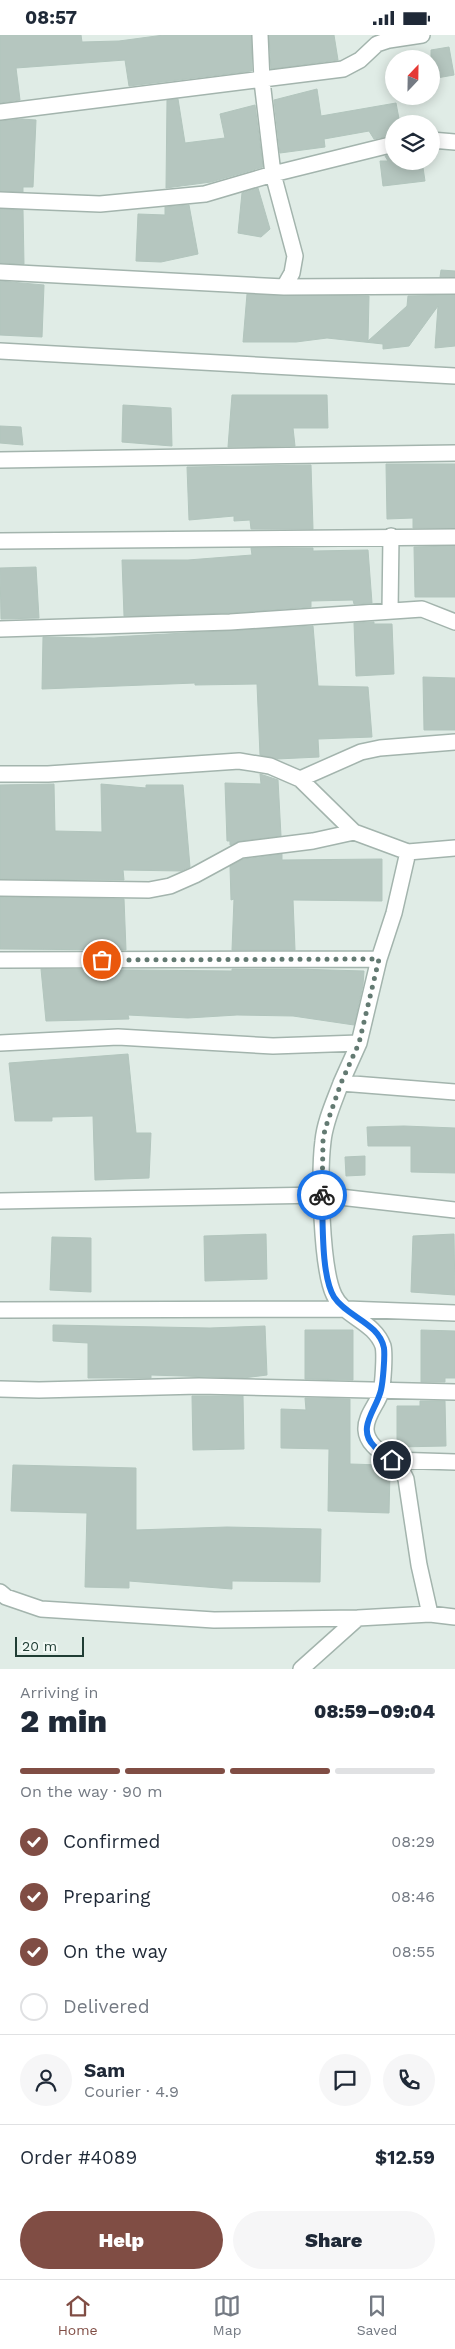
<!DOCTYPE html>
<meta charset="utf-8">
<style>
:root{--surface:#fff;--page:#f6f6f7;--text:#1f2937;--muted:#747a83;--line:#e0e1e3;--accent:#804d44}
body{margin:0;font-family:"Work Sans",sans-serif;background:var(--page);color:var(--text);height:100vh;display:flex;flex-direction:column;font-size:19px;white-space:nowrap}
*{box-sizing:border-box;margin:0}
p{font-size:16px;color:var(--muted)}
.icon{flex:none;width:28px;height:28px;fill:none;stroke:currentColor;stroke-width:2;stroke-linecap:round;stroke-linejoin:round}
.map{position:relative;height:1634px;overflow:hidden}
.drawer{display:flex;flex-direction:column;background:var(--surface);flex:1}
.drawer>*{flex:none}
.needle{width:32px;rotate:22deg}
.tools{position:absolute;left:385px;top:15px;display:grid;gap:10px}
.tools a{display:grid;place-items:center;width:55px;height:55px;border-radius:50%;background:var(--surface);box-shadow:0 2px 12px #0003;font-size:25px}
.scale{position:absolute;left:15px;bottom:12px;width:69px;box-sizing:border-box;padding-left:5px;border:2px solid #203d34;border-top:0;font-size:14px;line-height:18px;white-space:nowrap;color:#203d34;-webkit-text-stroke:4px #f1f8f4;paint-order:stroke}
.pin{position:absolute;display:grid;place-items:center;width:42px;height:42px;color:#fff;margin:-21px;border:2px solid #fff;border-radius:50%;box-shadow:0 1px 5px #0007}
.courier{position:absolute;display:grid;place-items:center;width:50px;height:50px;margin:-25px;border:4px solid #1a73e8;border-radius:50%;background:#fff;color:#222;box-shadow:0 1px 6px #0007}
.summary em{font-style:normal;font-weight:800}
.summary div{display:flex;flex-direction:column-reverse}
.summary{display:flex;align-items:center;justify-content:space-between;height:85px;padding:0 20px}
h1{font-size:32px;font-weight:800;line-height:38px}
.bar{display:grid;grid-template-columns:repeat(4,1fr);gap:8px 5px;align-content:center;height:60px;padding:0 20px}
.bar i{height:6px;border-radius:4px;background:var(--line)}
.bar .on{background:var(--accent)}
.bar p{grid-column:span 4}
.line{display:flex;align-items:center;gap:12px;padding:0 20px;border-top:1px solid var(--line)}
.line div{flex:1}
.round{display:grid;place-items:center;flex:none;width:52px;height:52px;border-radius:26px;background:var(--page)}
ol{padding:0 20px;list-style:none}
li{display:flex;align-items:center;gap:15px;height:55px}
li p{margin-inline-start:auto}
li .icon{padding:5px;border-radius:50%;background:var(--accent);color:#fff;stroke-width:4}
li:last-child{color:var(--muted)}
li i{width:28px;height:28px;border:2px solid var(--line);border-radius:50%}
.primary-button{display:flex;gap:10px;margin-top:auto;padding:10px 20px}
.primary-button a{flex:1;height:58px;border-radius:30px;background:var(--accent);color:#fff;font-size:20px;font-weight:800;line-height:58px;text-align:center}
.primary-button a+a{background:var(--page);color:var(--text)}
.status{display:flex;justify-content:space-between;align-items:center;height:35px;padding:0 25px;background:var(--surface);direction:ltr}
.status svg{height:14px;fill:currentColor}
.tabs{display:flex;justify-content:space-around;align-items:center;height:70px;border-top:1px solid var(--line);background:var(--surface);font-size:14px;color:var(--muted)}
.tabs a{display:grid;justify-items:center;gap:2px}
.tabs .on{color:var(--accent)}
.map>svg:first-child{display:block}
</style>
<div class="status"><b>08:57</b><svg viewBox="0 0 49 12"><path d="M0 12V9h3v3zM5 12V6h3v6zM10 12V3h3v9zM15 12V0h3v12zM26 1h20v11H26zM47 4h2v5h-2z"/></svg></div>
<div class="map">
<svg width="455" height="1634" viewBox="0 0 455 1634">
<rect width="100%" height="100%" fill="#e0ece6"/>
<!-- building -->
<path fill="#b5c6bf" stroke="#b2c5bd" d="M0,0H81L82,7L119,6L164,0H251L252,36L129,51L125,25L16,33L20,65L0,68Z
M269,0H334L338,25L271,34Z
M449,12L454,40L431,44V15Z
M317,54L321,81L396,68L400,89H394V100L374,104L369,96L324,104L325,112L280,118L274,65Z
M178,64L185,108L225,103L220,79L255,70L263,132L211,147L166,153L167,65Z
M22,84L36,85L33,152H23V157L0,156V86Z
M394,119V126H422L425,146L383,151L380,126H388L385,121Z
M258,153L270,194L261,202L238,198L242,158Z
M189,170L198,219L161,227L136,226L138,179L165,180V172Z
M0,174L23,175L24,229L0,228Z
M441,235L455,236V242H440Z
M0,246L44,250L42,302L0,300Z
M247,259L369,261L368,306L407,271L408,261L455,260V311L435,313L438,271L409,311L383,314V309L327,303L296,307H243Z
M232,360H327L328,393H293L295,411L228,412Z
M123,370L171,373L172,411L122,407Z
M0,391L21,392L23,410L0,408Z
M386,429H455V493H413V483L387,484Z
M311,430L313,494H251L250,485L234,486V481L189,485L187,432Z
M455,511V562H415L414,512Z
M251,513H313V516L368,515L372,568L354,569L353,565L311,566V572L230,578L124,581L122,525H188L252,520Z
M36,532L39,583L1,584L0,533Z
M374,587V589H392L394,639L356,641L354,588Z
M313,591L318,651L368,652L372,702L318,704L319,722L277,724L260,720L257,649L195,650V648L42,654L43,602L94,603Z
M423,642L455,643V695H424Z
M260,739L278,745L281,801L240,806L230,810V806H227L225,748L261,749Z
M54,749L55,796L102,797L101,749L146,753V750H183L190,832L181,836L123,835L124,845L0,844V750Z
M282,819V825L382,824V866L293,865L295,915H232L234,864L231,865L230,831L244,824Z
M0,862L124,864L126,915L0,914Z
M41,934L232,936V934H296L364,936L363,950L354,990L293,981L237,980L188,983L128,980L129,984L46,986Z
M128,1019L136,1098H151L149,1143L95,1145L93,1081L52,1082V1086H15L9,1028Z
M404,1091L455,1093V1138L411,1137V1111H368L367,1092Z
M365,1121V1140L346,1141L345,1122Z
M266,1199L267,1244L205,1246L204,1201Z
M454,1199L455,1260L411,1257L413,1201Z
M52,1202L91,1203V1257L50,1255Z
M53,1290L210,1293L265,1291L267,1340L243,1343L151,1340V1343H88V1308L53,1306Z
M305,1295H353V1345L305,1344Z
M421,1295L455,1296V1343H445V1347H421Z
M192,1361H243L244,1414L193,1415Z
M305,1363L350,1364V1429L382,1430L390,1437L389,1478L328,1476L329,1414L281,1413V1374L306,1375Z
M420,1366H445L446,1411L397,1412V1371H420Z
M13,1430L136,1433V1495L227,1492L321,1494L320,1547L232,1546V1554L129,1546V1553L85,1552L87,1478L11,1476Z"/>
<g fill="none" stroke-linecap="round" stroke-linejoin="round">
<!-- minor casing -->
<g stroke="#a3b4ad" stroke-width="18">
<path id="minor" d="M0,77L343,34L360,25L377,9L389,5L422,0
M431,105L455,107
M0,165L100,169L205,159L273,139L262,46L260,0
M0,237L284,252L455,251
M284,252L292,238L295,221L273,139L394,109
M0,316L455,341
M0,425L455,418
M0,506L455,502
M390,576L391,501
M0,594L230,587L422,574L455,587
M0,739H48L239,726L270,731L300,744L354,797L408,817L455,813
M300,744L361,717L380,713L455,707
M0,853L149,855L170,851L195,840L241,815L313,806L354,797
M0,925L379,924
M0,1008L118,1002L273,1011L359,1008
M341,1048L359,1008L379,924L394,878L408,817
M0,1166L322,1160L455,1175
M0,1275L346,1274L455,1278
M0,1354L39,1355L199,1351L455,1357
M392,1425L455,1427
M0,1557L6,1562L41,1574L214,1585L358,1583
M430,1579L419,1530L406,1444C404,1440 402,1435 398,1431C388,1421 367,1412 366,1395C365,1381 377,1370 381,1357C383,1349 385,1319 383,1311C374,1286 344,1282 334,1260C321,1233 319,1137 323,1106C325,1086 334,1067 341,1048L455,1057
M301,1634L358,1583L430,1579L455,1582"/>
</g>
<!-- minor -->
<use href="#minor" stroke="#fff" stroke-width="15"/>
</g>
<g fill="none" stroke-linecap="round" stroke-linejoin="round">
<!-- done -->
<path stroke="#637a72" stroke-width="5" stroke-dasharray="0 9" d="M102,925L379,924L359,1008L341,1048L325,1094L323,1106L322,1160"/>
<!-- route -->
<path stroke="#1a73e8" stroke-width="6" d="M322,1160C323,1186 321,1241 334,1262C347,1282 379,1288 384,1313C385,1322 383,1346 381,1355C377,1374 356,1393 374,1411C379,1417 386,1421 392,1425"/>
</g>
</svg>
<div class="tools">
<a><svg class="needle" viewBox="-14 -14 28 28"><path d="M0-13l5 13h-10z" fill="#e53935"/><path d="M0 13l5-13h-10z" fill="#747a83"/></svg></a>
<a><svg class="icon" aria-label="layers" viewBox="0 0 24 24"><path d="M12 4l9 5-9 5-9-5zM3 14l9 5 9-5"/></svg></a>
</div>
<div class="scale">20 m</div>
<div class="pin" style="left:102px;top:925px;background:#ea580c"><svg class="icon" aria-label="bag" viewBox="0 0 24 24"><path d="M5 8h14l-1 12H6zM9 8a3 3 0 0 1 6 0"/></svg></div>
<div class="pin" style="left:392px;top:1425px;background:#1f2937"><svg class="icon" aria-label="home" viewBox="0 0 24 24"><path d="M3 11l9-7 9 7M6 9v11h12V9"/></svg></div>
<div class="courier" style="left:322px;top:1160px"><svg class="icon" aria-label="bike" viewBox="0 0 24 24"><circle cx="6" cy="16" r="4"/><circle cx="18" cy="16" r="4"/><path d="M6 16l4-8h5l3 8M10 8l3 8H6M13 5h3"/></svg></div>
</div>
<section class="drawer">
<div class="summary"><div><h1>2 min</h1><p>Arriving in</p></div><em>08:59–09:04</em></div>
<div class="bar"><i class="on"></i><i class="on"></i><i class="on"></i><i></i><p>On the way · 90 m</p></div>
<ol>
<li><svg class="icon" aria-label="check" viewBox="0 0 24 24"><path d="M5 12l5 5 9-10"/></svg>Confirmed<p>08:29</p></li>
<li><svg class="icon" aria-label="check" viewBox="0 0 24 24"><path d="M5 12l5 5 9-10"/></svg>Preparing<p>08:46</p></li>
<li><svg class="icon" aria-label="check" viewBox="0 0 24 24"><path d="M5 12l5 5 9-10"/></svg>On the way<p>08:55</p></li>
<li><i></i>Delivered</li>
</ol>
<div class="line" style="height:90px"><a class="round"><svg class="icon" aria-label="person" viewBox="0 0 24 24"><circle cx="12" cy="8" r="4"/><path d="M4 21q1-7 8-7t8 7"/></svg></a><div><b>Sam</b><p>Courier · 4.9</p></div><a class="round"><svg class="icon" aria-label="chat" viewBox="0 0 24 24"><path d="M4 5h16v11H9l-5 4z"/></svg></a><a class="round"><svg class="icon" aria-label="phone" viewBox="0 0 24 24"><path d="M5 4h4l2 5-3 2q2 4 5 5l2-3 5 2v4C11 20 4 13 5 4z"/></svg></a></div>
<div class="line" style="height:65px"><div>Order #4089</div><b>$12.59</b></div>
<div class="primary-button"><a>Help</a><a>Share</a></div>
</section>
<nav class="tabs">
<a class="on"><svg class="icon" aria-label="home" viewBox="0 0 24 24"><path d="M3 11l9-7 9 7M6 9v11h12V9"/></svg>Home</a>
<a><svg class="icon" aria-label="map" viewBox="0 0 24 24"><path d="M3 6l6-2 6 2 6-2v14l-6 2-6-2-6 2zM9 4v14M15 6v14"/></svg>Map</a>
<a><svg class="icon" aria-label="saved" viewBox="0 0 24 24"><path d="M7 4h10v16l-5-4-5 4z"/></svg>Saved</a>
</nav>
